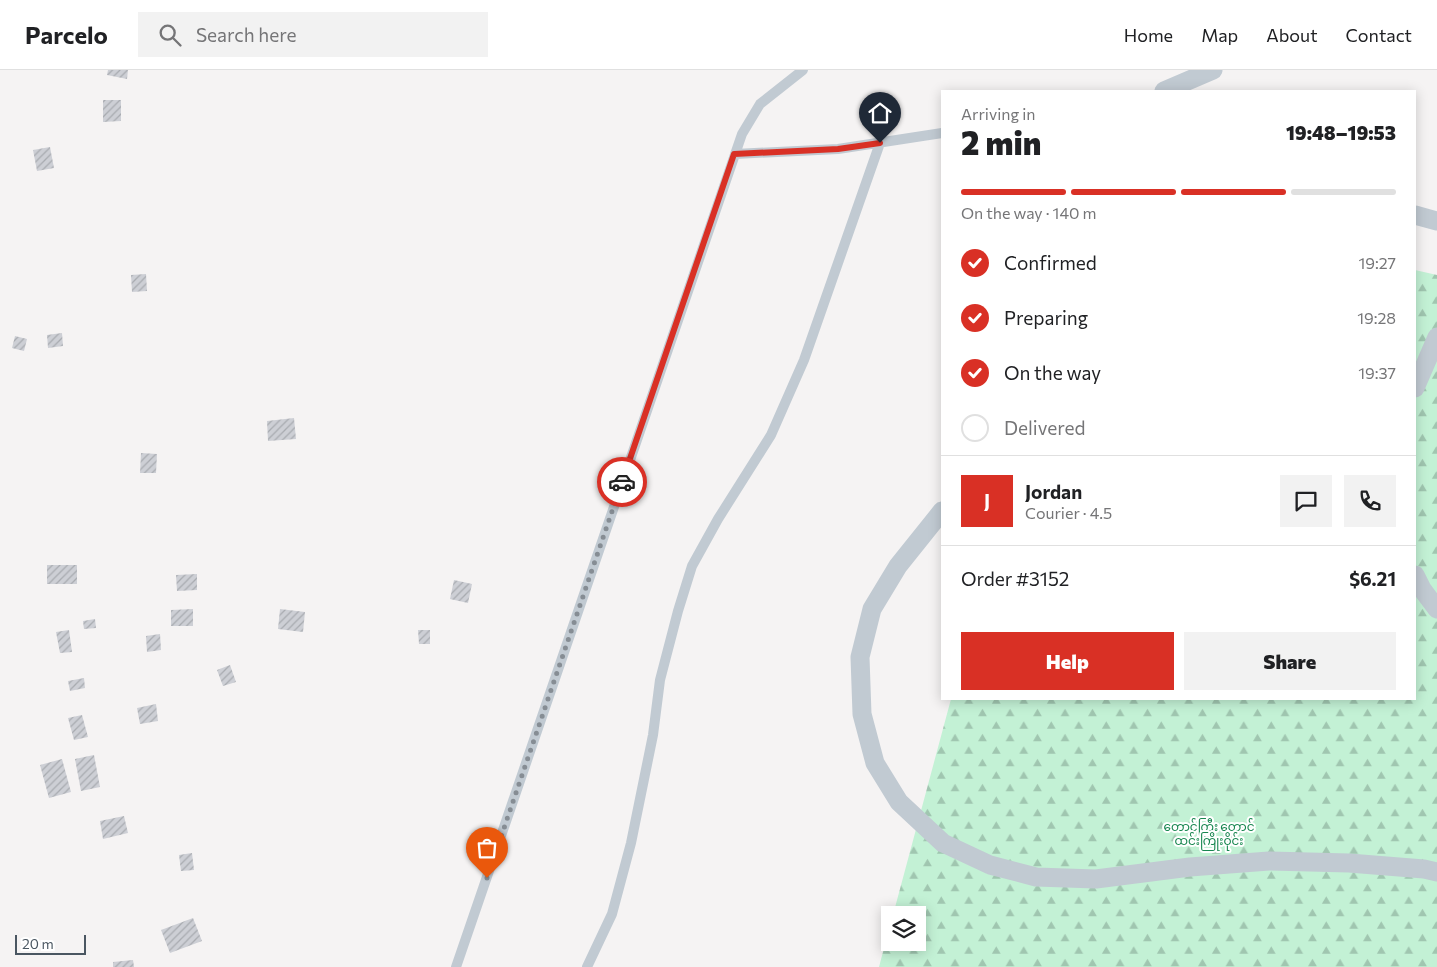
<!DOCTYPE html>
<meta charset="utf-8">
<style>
:root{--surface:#fff;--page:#f2f2f2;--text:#202124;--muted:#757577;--line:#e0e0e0;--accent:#d93025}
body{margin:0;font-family:Commissioner,"Noto Sans Myanmar",sans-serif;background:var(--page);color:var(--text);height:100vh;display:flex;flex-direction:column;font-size:19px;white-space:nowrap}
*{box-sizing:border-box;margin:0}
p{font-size:16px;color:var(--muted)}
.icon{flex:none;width:28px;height:28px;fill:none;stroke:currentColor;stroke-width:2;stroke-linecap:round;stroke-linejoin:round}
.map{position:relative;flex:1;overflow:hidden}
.details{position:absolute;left:941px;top:20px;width:475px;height:610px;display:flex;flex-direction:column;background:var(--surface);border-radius:0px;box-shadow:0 2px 12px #0003}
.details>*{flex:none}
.fabs{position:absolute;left:881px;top:836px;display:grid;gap:10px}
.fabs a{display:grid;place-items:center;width:45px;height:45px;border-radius:0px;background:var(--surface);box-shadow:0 2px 12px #0003;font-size:25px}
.scale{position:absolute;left:15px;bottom:12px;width:71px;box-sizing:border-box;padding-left:5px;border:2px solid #4a5661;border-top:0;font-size:14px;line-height:18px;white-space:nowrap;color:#4a5661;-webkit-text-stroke:4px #fff;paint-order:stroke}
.pin{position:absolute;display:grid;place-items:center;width:42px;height:42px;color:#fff;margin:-51px -21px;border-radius:50% 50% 50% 0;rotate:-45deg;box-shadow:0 0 5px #0007}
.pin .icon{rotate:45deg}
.courier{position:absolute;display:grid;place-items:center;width:50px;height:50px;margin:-25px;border:4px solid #d93025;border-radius:50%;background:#fff;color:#222;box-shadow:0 1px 6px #0007}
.headline em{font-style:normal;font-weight:800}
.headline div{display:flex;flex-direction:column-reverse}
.headline{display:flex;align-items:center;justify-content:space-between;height:85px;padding:0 20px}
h1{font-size:32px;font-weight:800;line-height:38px}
.bar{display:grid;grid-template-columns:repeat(4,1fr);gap:8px 5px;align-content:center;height:60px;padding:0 20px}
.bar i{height:6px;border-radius:4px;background:var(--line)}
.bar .active{background:var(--accent)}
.bar p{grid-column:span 4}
.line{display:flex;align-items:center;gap:12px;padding:0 20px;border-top:1px solid var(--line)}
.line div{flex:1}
.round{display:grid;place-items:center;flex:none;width:52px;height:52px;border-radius:0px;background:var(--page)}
ol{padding:0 20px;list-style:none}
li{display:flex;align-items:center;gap:15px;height:55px}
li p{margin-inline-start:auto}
li .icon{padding:5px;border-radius:50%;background:var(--accent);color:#fff;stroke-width:4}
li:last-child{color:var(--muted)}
li i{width:28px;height:28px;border:2px solid var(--line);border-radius:50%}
.cta{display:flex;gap:10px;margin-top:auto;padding:10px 20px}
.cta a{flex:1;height:58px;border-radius:0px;background:var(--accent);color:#fff;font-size:20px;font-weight:800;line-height:58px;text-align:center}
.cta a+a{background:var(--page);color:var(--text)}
header{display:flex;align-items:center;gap:30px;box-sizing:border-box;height:70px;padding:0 25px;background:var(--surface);border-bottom:1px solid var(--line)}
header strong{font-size:24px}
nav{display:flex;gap:28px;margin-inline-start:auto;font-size:18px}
.search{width:350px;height:45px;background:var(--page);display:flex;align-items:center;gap:12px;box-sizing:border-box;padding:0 18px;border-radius:0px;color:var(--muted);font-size:19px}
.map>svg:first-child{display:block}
</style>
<header>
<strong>Parcelo</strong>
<div class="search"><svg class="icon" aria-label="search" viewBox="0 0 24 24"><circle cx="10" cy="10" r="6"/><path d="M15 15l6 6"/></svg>Search here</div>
<nav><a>Home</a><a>Map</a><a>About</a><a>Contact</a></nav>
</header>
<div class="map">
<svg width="1437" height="897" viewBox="0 0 1437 897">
<defs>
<pattern id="forest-firs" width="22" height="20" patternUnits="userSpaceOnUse" patternTransform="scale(1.25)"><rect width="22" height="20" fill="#c3f1d5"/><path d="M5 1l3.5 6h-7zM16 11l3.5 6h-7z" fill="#a0c6b0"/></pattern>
<pattern id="building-hatch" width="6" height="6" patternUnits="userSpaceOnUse" patternTransform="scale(1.25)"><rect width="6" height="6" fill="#cdcfd5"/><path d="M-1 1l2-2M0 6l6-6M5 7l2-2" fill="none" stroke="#a8abb0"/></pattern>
</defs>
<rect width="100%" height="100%" fill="#f5f3f3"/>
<!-- forest -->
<path fill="url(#forest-firs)" d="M1415,200L1437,205V897H879L890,855V872H918V845H893L951,629H1415Z"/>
<!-- building -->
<path fill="url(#building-hatch)" d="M108,0H128L127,9L107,5Z
M103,30H121V51L103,52Z
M50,77L54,98L37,101L33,80Z
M146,204L147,221L132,222L131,205Z
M62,263L63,276L48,278L47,265Z
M15,266L27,269L24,281L12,278Z
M294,348L296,369L268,371L267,351Z
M141,383L157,384L156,403H140Z
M47,495H77V514H47Z
M197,504V520L177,521L176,505Z
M454,510L472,514L468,533L450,529Z
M193,539V556H171V540Z
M280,539L305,542L303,562L278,559Z
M95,549L96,558L84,559L83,551Z
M69,560L72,582L60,583L56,562Z
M418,560H430V574H419Z
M160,564L161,580L147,582L146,566Z
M230,595L236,612L223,616L217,600Z
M84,608L85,618L70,621L68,611Z
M156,634L158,651L140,654L137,638Z
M82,645L88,667L74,670L68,648Z
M94,685L100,717L81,721L75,689Z
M62,689L71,722L49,728L40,695Z
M124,746L128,763L103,769L100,751Z
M192,783L194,800L181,801L179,785Z
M193,848L202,871L170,883L161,860Z
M133,890L134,897H113V892Z"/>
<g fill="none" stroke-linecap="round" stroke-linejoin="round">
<!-- lane -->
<path stroke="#c1cad2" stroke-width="10" d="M735,84L838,79L942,63
M456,897L742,64L760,34L803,0
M587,897L612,844L631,773L653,665L660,610L678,541L692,496L718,449L771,365L804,290L880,73"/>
<!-- street -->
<path stroke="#c1cad2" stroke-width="19" d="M1164,21L1213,0
M1415,145L1437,151
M1415,318L1437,267
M942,441L898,496L872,539L860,587L862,644L875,693L899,732L943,773L990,795L1036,807L1096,809L1190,797L1269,791L1349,793L1424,799L1437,802
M1415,505L1422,519L1437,539"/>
</g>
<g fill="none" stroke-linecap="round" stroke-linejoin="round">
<!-- done -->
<path stroke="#868d94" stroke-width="5" stroke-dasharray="0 9" d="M487,808L622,412"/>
<!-- route -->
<path stroke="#d93025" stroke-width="6" d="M622,412L734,84L838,79L880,73"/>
</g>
<g text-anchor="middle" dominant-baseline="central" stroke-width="4" stroke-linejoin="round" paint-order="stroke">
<!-- park labels -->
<g font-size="12" fill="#17864f" stroke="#fff">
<text x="1209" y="756">တောင်ကြီး တောင်<tspan x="1209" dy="14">ထင်းကြိုးဝိုင်း</tspan></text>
</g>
</g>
</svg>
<div class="fabs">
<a><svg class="icon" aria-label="layers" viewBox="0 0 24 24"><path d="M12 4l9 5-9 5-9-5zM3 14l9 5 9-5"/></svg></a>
</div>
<div class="scale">20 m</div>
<div class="pin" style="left:487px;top:808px;background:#ea580c"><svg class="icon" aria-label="bag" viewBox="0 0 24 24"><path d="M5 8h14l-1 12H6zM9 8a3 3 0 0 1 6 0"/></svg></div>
<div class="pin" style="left:880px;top:73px;background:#1f2937"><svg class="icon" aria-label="home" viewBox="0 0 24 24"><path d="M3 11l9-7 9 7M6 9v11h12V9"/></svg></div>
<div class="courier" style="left:622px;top:412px"><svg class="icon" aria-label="car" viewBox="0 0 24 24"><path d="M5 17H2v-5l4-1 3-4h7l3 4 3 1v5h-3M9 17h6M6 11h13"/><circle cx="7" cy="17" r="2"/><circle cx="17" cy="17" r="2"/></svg></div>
<section class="details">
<div class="headline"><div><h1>2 min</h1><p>Arriving in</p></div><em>19:48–19:53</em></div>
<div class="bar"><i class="active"></i><i class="active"></i><i class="active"></i><i></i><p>On the way · 140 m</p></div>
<ol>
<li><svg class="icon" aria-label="check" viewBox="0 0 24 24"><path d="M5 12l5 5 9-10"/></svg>Confirmed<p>19:27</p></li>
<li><svg class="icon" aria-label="check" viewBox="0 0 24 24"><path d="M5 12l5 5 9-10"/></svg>Preparing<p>19:28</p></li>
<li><svg class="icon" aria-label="check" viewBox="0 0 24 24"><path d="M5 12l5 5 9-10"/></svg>On the way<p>19:37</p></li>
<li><i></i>Delivered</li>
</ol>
<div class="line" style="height:90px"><b class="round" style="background:var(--accent);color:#fff">J</b><div><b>Jordan</b><p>Courier · 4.5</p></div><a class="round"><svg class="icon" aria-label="chat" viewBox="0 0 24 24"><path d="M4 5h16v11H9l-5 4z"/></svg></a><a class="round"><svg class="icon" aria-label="phone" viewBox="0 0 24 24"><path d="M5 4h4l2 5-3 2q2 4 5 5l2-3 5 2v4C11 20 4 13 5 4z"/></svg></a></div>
<div class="line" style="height:65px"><div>Order #3152</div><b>$6.21</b></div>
<div class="cta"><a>Help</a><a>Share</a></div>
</section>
</div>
